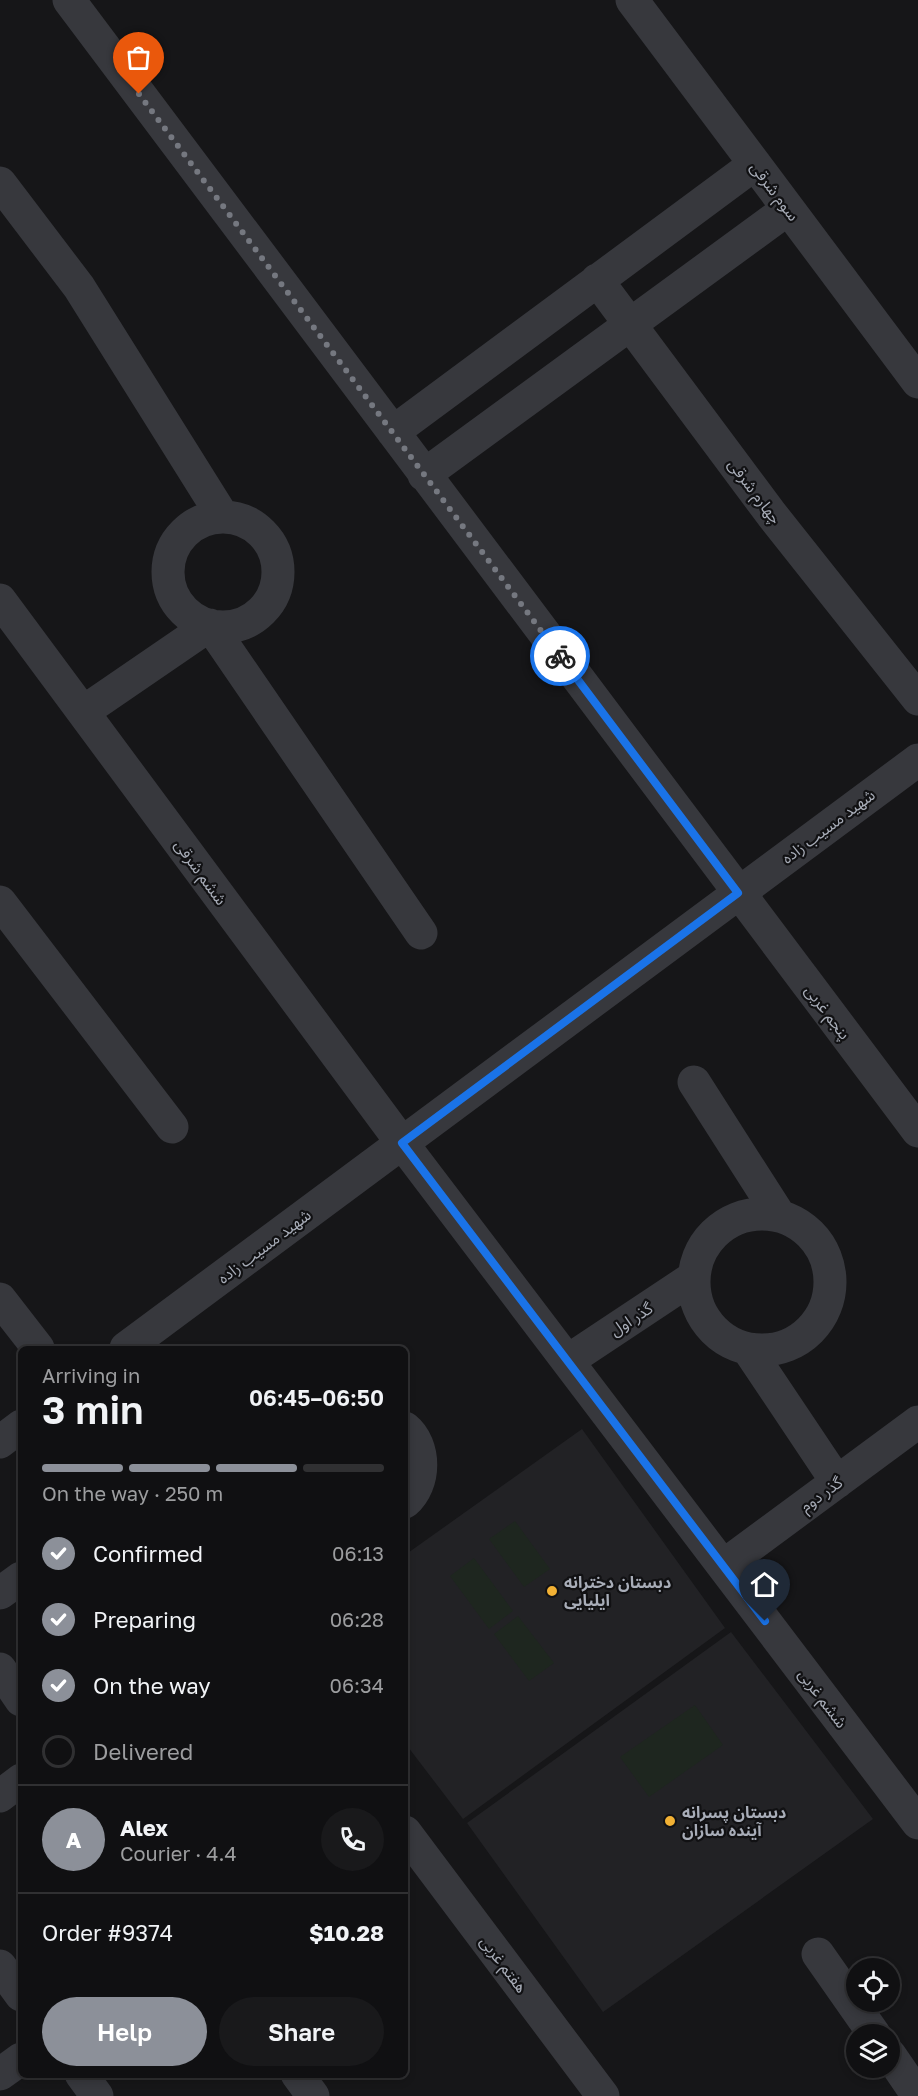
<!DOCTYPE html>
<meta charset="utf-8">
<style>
:root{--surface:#101012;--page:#19191b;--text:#f1f3f6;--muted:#9c9d9f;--line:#303032;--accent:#8c9099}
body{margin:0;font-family:"Golos Text","Noto Sans Arabic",sans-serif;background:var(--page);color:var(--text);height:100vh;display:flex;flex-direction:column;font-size:22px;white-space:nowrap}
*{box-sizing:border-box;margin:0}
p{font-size:20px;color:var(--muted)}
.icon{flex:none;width:33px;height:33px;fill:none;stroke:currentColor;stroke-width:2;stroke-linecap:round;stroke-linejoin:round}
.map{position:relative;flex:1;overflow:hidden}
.details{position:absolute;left:18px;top:1346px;width:390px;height:732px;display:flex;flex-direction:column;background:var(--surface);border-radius:9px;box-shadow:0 3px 9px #0003,0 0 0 2px var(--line)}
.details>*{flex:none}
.fabs{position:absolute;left:846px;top:1958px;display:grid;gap:12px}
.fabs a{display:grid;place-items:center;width:54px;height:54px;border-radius:50%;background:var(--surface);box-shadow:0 3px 9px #0003,0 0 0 2px var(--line);font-size:30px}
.pin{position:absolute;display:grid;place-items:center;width:51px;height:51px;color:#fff;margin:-62px -26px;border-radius:50% 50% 50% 0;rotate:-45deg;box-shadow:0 0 6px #0007}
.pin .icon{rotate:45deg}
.courier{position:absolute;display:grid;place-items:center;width:60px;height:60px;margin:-30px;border:4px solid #1a73e8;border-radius:50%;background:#fff;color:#222;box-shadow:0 2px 8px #0007}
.head em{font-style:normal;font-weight:600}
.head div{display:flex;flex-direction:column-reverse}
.head{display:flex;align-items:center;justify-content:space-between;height:102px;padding:0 24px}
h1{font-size:39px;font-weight:600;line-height:45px}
.bar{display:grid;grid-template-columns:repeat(4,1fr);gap:9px 6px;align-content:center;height:72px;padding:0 24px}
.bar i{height:8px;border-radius:4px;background:var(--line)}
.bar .selected{background:var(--accent)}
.bar p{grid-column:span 4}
.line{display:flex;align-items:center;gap:15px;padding:0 24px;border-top:2px solid var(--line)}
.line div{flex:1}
.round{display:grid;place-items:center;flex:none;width:63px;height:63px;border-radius:32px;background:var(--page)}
ol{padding:0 24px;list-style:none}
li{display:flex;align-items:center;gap:18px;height:66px}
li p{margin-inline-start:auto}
li .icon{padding:6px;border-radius:50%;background:var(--accent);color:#fff;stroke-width:4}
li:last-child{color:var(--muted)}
li i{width:33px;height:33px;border:3px solid var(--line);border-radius:50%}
.primary-button{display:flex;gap:12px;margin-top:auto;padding:12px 24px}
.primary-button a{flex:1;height:69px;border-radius:36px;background:var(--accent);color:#fff;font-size:24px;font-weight:600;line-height:69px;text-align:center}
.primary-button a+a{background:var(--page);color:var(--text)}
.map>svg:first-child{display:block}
</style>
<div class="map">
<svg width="918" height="2096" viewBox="0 0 918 2096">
<rect width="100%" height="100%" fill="#161618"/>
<!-- built -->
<path fill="#222225" d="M582,1429L725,1628L463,1819L405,1743V1555Z
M731,1632L873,1819L603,2012L467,1823Z"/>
<!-- green -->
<path fill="#1e261f" d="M515,1521L550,1569L524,1587L489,1539Z
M474,1558L513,1611L489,1629L450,1576Z
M518,1616L554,1663L529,1681L494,1634Z
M695,1705L723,1745L649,1797L620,1757Z"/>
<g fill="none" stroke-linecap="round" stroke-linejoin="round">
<!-- minor -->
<path stroke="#37383d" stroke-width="33" d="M69,0L918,1131
M632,0L918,382
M0,183L79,287L223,517
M597,280L772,515L918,699
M393,432L755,164
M424,475L788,209
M168 572a55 55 0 1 1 110 0a55 55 0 1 1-110 0Z
M0,600L402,1143L918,1823
M83,712L210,625L421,933
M0,902L172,1127
M694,1082L779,1215
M694 1282a68 68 0 1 1 136 0a68 68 0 1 1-136 0Z
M0,1299L38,1348
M126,1348L918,760
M748,1349L837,1482
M569,1360L694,1277
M405,1428C426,1445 426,1484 405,1502
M0,1442L21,1426
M723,1566L918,1422
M0,1593L21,1578
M0,1669L21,1700
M0,1796L21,1780
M405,1832L603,2096
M818,1954L874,2034
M0,1966L21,1995
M890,2055L918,2096
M0,2074L21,2059
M81,2074L97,2096
M297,2074L313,2096"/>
</g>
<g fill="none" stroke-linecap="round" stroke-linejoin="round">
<!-- done -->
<path stroke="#757880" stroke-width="6" stroke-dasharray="0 10.8" d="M139,94L560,656"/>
<!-- route -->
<path stroke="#1a73e8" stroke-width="8" d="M560,656L738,893L402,1143L765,1621"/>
</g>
<!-- markers -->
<g fill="#f2b134" stroke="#111113" stroke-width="2">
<circle cx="552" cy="1591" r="6"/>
<circle cx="670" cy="1821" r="6"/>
</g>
<g text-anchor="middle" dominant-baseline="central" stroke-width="4.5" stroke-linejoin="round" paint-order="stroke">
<!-- street labels -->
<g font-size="16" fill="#a8adb8" stroke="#111113">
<text transform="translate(775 191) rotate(53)">سوم شرقی</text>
<text transform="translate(755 491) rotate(53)">چهارم شرقی</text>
<text transform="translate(828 826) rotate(-37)">شهید مسیب زاده</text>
<text transform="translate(201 872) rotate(54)">ششم شرقی</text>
<text transform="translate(828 1012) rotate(53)">پنجم غربی</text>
<text transform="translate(264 1246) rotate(-37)">شهید مسیب زاده</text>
<text transform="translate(631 1319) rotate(-33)">گذر اول</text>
<text transform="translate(821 1494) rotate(-36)">گذر دوم</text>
<text transform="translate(823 1698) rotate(53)">ششم غربی</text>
<text transform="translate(504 1964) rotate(53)">هفتم غربی</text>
</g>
<!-- poi labels -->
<g font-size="16" font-weight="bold" fill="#a8adb8" stroke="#111113" text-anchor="start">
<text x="564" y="1582">دبستان دخترانه<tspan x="564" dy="18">ایلیایی</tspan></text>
<text x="682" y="1812">دبستان پسرانه<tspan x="682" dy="18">آینده سازان</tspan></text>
</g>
</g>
</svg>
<div class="fabs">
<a><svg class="icon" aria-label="locate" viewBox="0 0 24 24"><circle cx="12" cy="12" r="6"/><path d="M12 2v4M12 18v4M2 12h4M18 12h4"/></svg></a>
<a><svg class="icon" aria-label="layers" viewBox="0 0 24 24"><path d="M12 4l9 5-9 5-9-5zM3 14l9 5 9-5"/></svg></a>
</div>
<div class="pin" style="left:139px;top:94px;background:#ea580c"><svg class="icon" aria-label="bag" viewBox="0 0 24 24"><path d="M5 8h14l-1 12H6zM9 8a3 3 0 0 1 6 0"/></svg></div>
<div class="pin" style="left:765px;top:1621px;background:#1f2937"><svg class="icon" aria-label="home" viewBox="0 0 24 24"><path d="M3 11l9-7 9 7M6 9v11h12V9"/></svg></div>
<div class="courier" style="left:560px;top:656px"><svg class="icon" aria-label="bike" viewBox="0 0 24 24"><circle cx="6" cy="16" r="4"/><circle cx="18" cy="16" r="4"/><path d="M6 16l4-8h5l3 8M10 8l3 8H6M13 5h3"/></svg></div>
<section class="details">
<div class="head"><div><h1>3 min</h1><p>Arriving in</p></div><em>06:45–06:50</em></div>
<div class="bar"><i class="selected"></i><i class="selected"></i><i class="selected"></i><i></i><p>On the way · 250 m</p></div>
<ol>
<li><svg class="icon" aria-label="check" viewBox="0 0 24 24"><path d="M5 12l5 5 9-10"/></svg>Confirmed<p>06:13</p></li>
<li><svg class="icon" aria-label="check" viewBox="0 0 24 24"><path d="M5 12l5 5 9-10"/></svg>Preparing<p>06:28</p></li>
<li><svg class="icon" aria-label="check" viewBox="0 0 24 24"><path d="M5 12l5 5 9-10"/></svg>On the way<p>06:34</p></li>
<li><i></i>Delivered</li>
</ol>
<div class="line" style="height:108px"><b class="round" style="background:var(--accent);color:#fff">A</b><div><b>Alex</b><p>Courier · 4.4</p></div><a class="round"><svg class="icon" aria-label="phone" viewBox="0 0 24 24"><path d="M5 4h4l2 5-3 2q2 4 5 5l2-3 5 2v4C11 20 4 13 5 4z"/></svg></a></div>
<div class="line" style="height:78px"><div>Order #9374</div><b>$10.28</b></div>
<div class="primary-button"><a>Help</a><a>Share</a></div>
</section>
</div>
